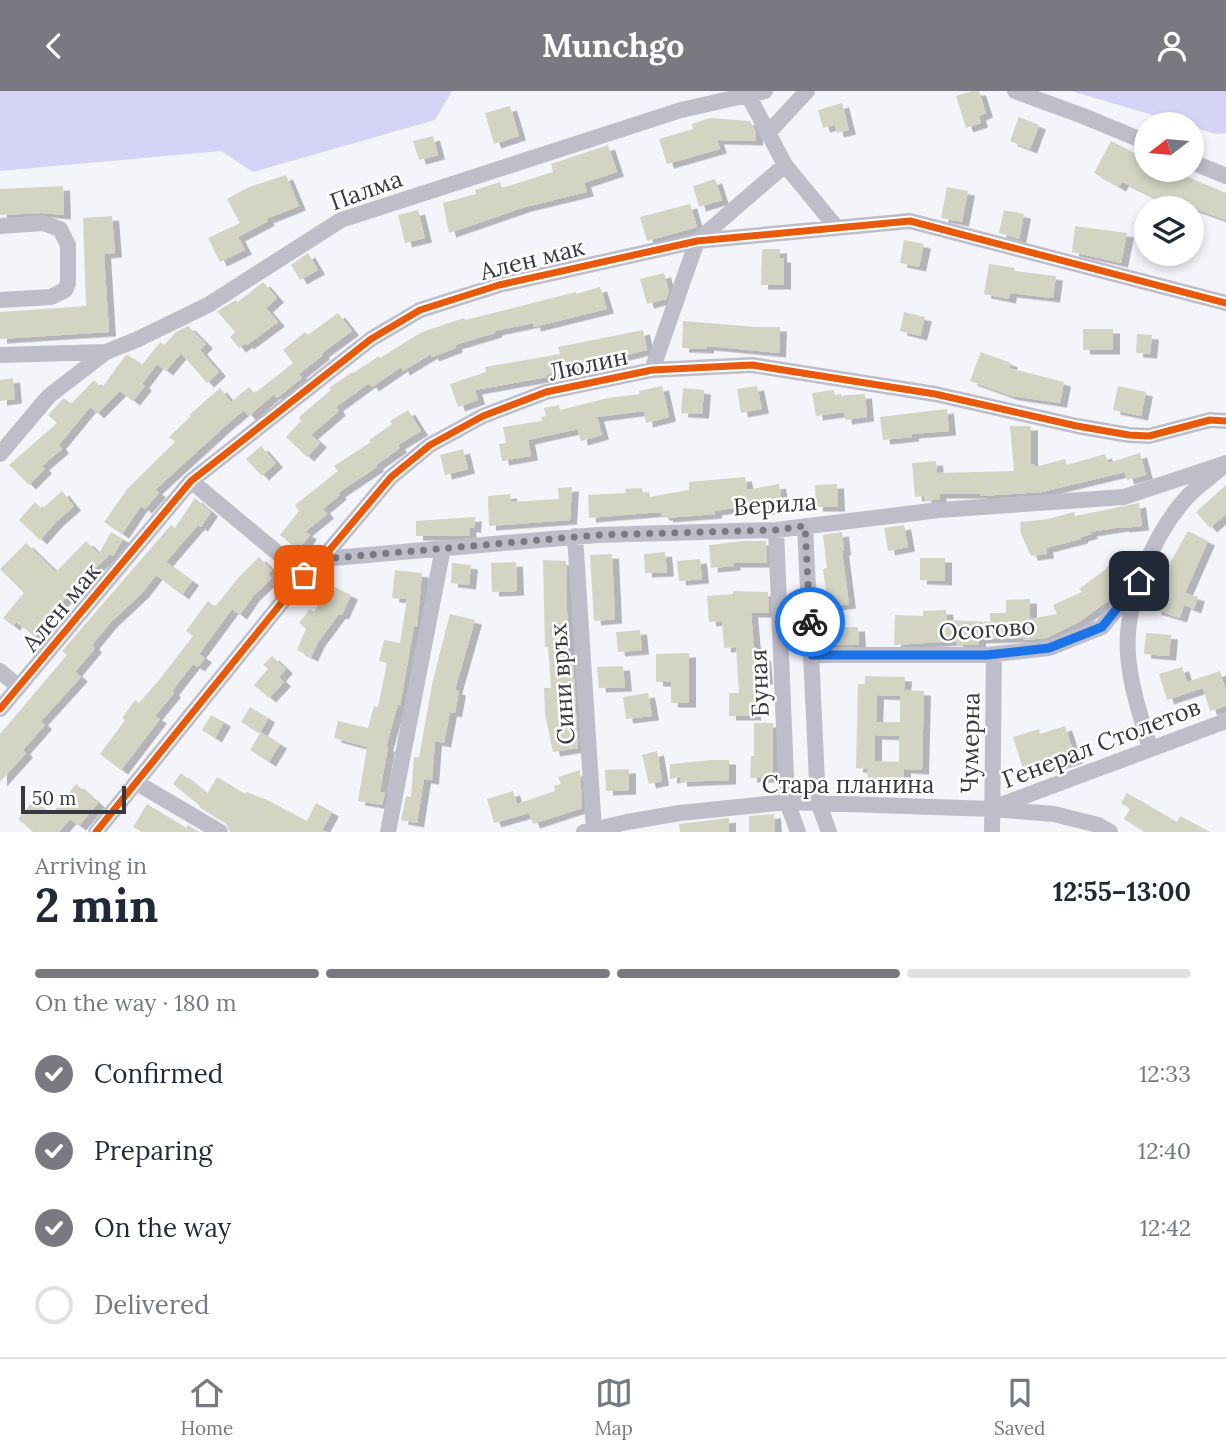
<!DOCTYPE html>
<meta charset="utf-8">
<style>
:root{--surface:#fff;--page:#f2f2f3;--text:#1f2937;--muted:#747a83;--line:#e0e1e3;--accent:#797981}
body{margin:0;font-family:Lora,serif;background:var(--page);color:var(--text);height:100vh;display:flex;flex-direction:column;font-size:26px;white-space:nowrap}
*{box-sizing:border-box;margin:0}
p{font-size:23px;color:var(--muted)}
.icon{flex:none;width:38px;height:38px;fill:none;stroke:currentColor;stroke-width:2;stroke-linecap:round;stroke-linejoin:round}
.map{position:relative;height:741px;overflow:hidden}
.panel{display:flex;flex-direction:column;background:var(--surface);flex:1}
.panel>*{flex:none}
.needle{width:46px;rotate:254deg}
.buttons{position:absolute;left:1134px;top:21px;display:grid;gap:14px}
.buttons a{display:grid;place-items:center;width:70px;height:70px;border-radius:50%;background:var(--surface);box-shadow:0 4px 10px #0003;font-size:35px}
.scale{position:absolute;left:21px;bottom:18px;width:105px;box-sizing:border-box;padding-left:7px;border:4px solid #373740;border-top:0;font-size:19px;line-height:24px;white-space:nowrap;color:#373740;-webkit-text-stroke:5px #fff;paint-order:stroke}
.pin{position:absolute;display:grid;place-items:center;width:60px;height:60px;color:#fff;margin:-30px;border-radius:14px;box-shadow:0 4px 10px #0006}
.courier{position:absolute;display:grid;place-items:center;width:70px;height:70px;margin:-35px;border:5px solid #1a73e8;border-radius:50%;background:#fff;color:#222;box-shadow:0 2px 9px #0007}
.overview em{font-style:normal;font-weight:700}
.overview div{display:flex;flex-direction:column-reverse}
.overview{display:flex;align-items:center;justify-content:space-between;height:119px;padding:0 35px}
h1{font-size:46px;font-weight:700;line-height:52px}
.bar{display:grid;grid-template-columns:repeat(4,1fr);gap:10px 7px;align-content:center;height:84px;padding:0 35px}
.bar i{height:9px;border-radius:5px;background:var(--line)}
.bar .active{background:var(--accent)}
.bar p{grid-column:span 4}
ol{padding:0 35px;list-style:none}
li{display:flex;align-items:center;gap:21px;height:77px}
li p{margin-inline-start:auto}
li .icon{padding:7px;border-radius:50%;background:var(--accent);color:#fff;stroke-width:4}
li:last-child{color:var(--muted)}
li i{width:38px;height:38px;border:4px solid var(--line);border-radius:50%}
header{display:flex;justify-content:space-between;align-items:center;height:91px;padding:0 35px;background:var(--accent);color:#fff;font-size:32px;font-weight:700}
.dock{display:flex;justify-content:space-around;align-items:center;height:98px;border-top:2px solid var(--line);background:var(--surface);font-size:19px;color:var(--muted)}
.dock a{display:grid;justify-items:center;gap:4px}
.dock .active{color:var(--accent)}
.map>svg:first-child{display:block}
</style>
<header><svg class="icon" aria-label="back" viewBox="0 0 24 24"><path d="M15 5l-7 7 7 7"/></svg>Munchgo<svg class="icon" aria-label="person" viewBox="0 0 24 24"><circle cx="12" cy="8" r="4"/><path d="M4 21q1-7 8-7t8 7"/></svg></header>
<div class="map">
<svg width="1226" height="741" viewBox="0 0 1226 741">
<defs>
<filter id="shadow"><feDropShadow dx="7" dy="4.5" stdDeviation="0" flood-color="#0004"/></filter>
</defs>
<rect width="100%" height="100%" fill="#f4f4fb"/>
<!-- green -->
<path fill="#d5d4f7" d="M0,0H452L435,29L253,81L221,60L0,80Z
M1071,0H1226V42L1216,43L1192,36V33H1183Z"/>
<!-- building -->
<path fill="#d4d4c3" fill-rule="evenodd" filter="url(#shadow)" d="M972,0H979L986,22L979,25L981,32L966,37L956,5Z
M842,12L849,39L837,42L835,34L823,37L818,19Z
M510,15L519,45L494,53L485,22Z
M1019,26L1039,34L1030,58L1010,50Z
M710,27L750,30L756,41V50L717,49L720,58L667,73L659,48L693,38L692,33Z
M433,45L438,64L419,69L413,50Z
M1111,50L1146,68V79H1171L1226,102V129L1175,111L1173,115L1122,91L1119,96L1094,82Z
M608,54L617,81L584,92L587,101L525,116L449,142L443,112L476,103L475,99L500,91L502,97L553,81L551,73Z
M286,84L299,115L266,128L268,130L238,146L245,159L220,171L208,147L240,132L227,108L249,96Z
M715,88L722,109L699,116L693,95Z
M63,95L64,124L42,122L0,124V98Z
M947,96L968,100L962,131L941,127Z
M690,113L697,136L647,150L640,126Z
M418,119L425,147L405,152L398,124Z
M1004,119L1024,123L1019,148L999,142Z
M112,125L115,162L104,163L109,241L0,248V221L86,215L83,127Z
M1075,135L1127,142L1121,172L1072,161Z
M904,149L924,153L919,176L900,172Z
M762,158H780V167H784V194H761Z
M308,162L318,179L300,189L291,174Z
M989,173L1015,177L1014,180L1056,185L1053,207L1010,202L1009,208L984,203Z
M664,182L669,200L666,208L647,213L640,188Z
M263,191L277,207L266,217L278,231L247,254L246,252L239,257L230,246L235,241L217,220L236,209L238,211Z
M600,196L607,218L534,236L533,232L495,240V242L455,254L456,257L432,266L431,263L403,280L401,276L372,296L369,292L336,316L339,320L311,344L320,352L307,366L286,346L301,330L299,326L331,299L329,297L352,281L353,282L379,265L380,267L422,241L464,227L465,229L576,201V203Z
M904,221L925,226L920,245L900,240Z
M338,222L352,240L322,262L323,264L299,283L302,287L277,307L274,303L249,325L244,319L225,335L155,399L159,402L145,418L141,415L122,443L104,431L128,397L175,351L169,346L191,325L189,324L220,297L231,311L249,296L255,302L293,272L283,259L305,241L308,244Z
M683,230L756,236H780L779,262L707,255V258L682,257Z
M188,235L206,253L200,259L219,281L207,292L181,262L166,280L157,273L142,293L145,295L133,310L120,300L97,323L90,316L59,354L62,358L42,375L45,378L29,394L9,374L57,332L48,324L64,307L71,313L94,289L102,297L125,265L128,264L142,274L160,251L164,254L176,241Z
M1083,238H1113V259H1083Z
M643,239L647,259L546,284L547,286L475,299L478,309L458,316L450,293L486,281L485,276L560,263L558,256Z
M1137,243L1152,244L1150,263L1136,262Z
M981,261L1011,272L1009,277L1064,291L1060,312L1012,305L970,290Z
M13,287L15,308L0,310V289Z
M662,295L669,326L646,332L644,320L597,326L602,344L581,350L578,338L528,349L531,365L502,370L499,353L506,352L503,336L542,330L541,326L546,325L544,317L559,314L560,319L608,307L640,303L639,300Z
M757,295L762,318L741,322L737,298Z
M1118,295L1146,301L1141,325L1113,319Z
M683,297L704,299L702,323L681,322Z
M834,299L835,305L865,303L867,326L845,329L844,321L816,325L812,302Z
M947,318L949,340L912,343V346L883,349L880,326Z
M408,319L421,340L398,354L400,357L376,374L377,376L338,402L340,404L323,418L327,423L305,441L310,444L298,459L280,444L299,420L295,414L338,380L334,375L371,351L369,349L392,333L390,330Z
M1010,335H1031V373H1035V376L1065,368L1067,374L1105,363L1108,372L1140,362L1146,384L1127,389L1125,381L1042,401L980,405V403H939L940,408L925,410L924,405L915,406L912,372L936,370L937,382L1014,380Z
M261,355L276,372L262,385L246,368Z
M463,358L468,378L445,384L440,364Z
M745,386L747,399L779,393L783,417L761,420L759,413L715,420V423L666,427V425H662L661,421L589,427L588,404L626,402L625,398L642,397L643,402H649V406L689,399V391Z
M837,393L838,416H816L815,394Z
M1226,394V423L1210,437L1196,421Z
M572,396L570,429L489,435L488,405L510,403L511,411L559,408L558,397Z
M62,400L74,415L56,431L40,449L19,429L35,411L42,418Z
M195,407L211,421L201,436L198,434L166,471L192,490L182,504L156,484L142,502L110,532L92,554L95,557L75,581L81,586L41,630L45,634L23,659L26,662L0,691V643L67,564L62,560L171,434L175,437Z
M1139,412L1142,435L1122,437V436L1089,441L1092,443L1081,446V448L1046,457L1047,463L1031,465L1021,443L1020,431L1048,428L1074,421L1075,425Z
M475,426L474,437H469L470,445H416V430Z
M904,434L908,456L888,460L884,437Z
M1188,440L1208,450L1185,502L1198,506L1194,518L1184,514L1180,527L1154,519L1165,487L1162,486Z
M111,441L123,448L113,465L110,463L81,491L44,529L46,531L34,545L16,531L13,535L3,527L24,502L0,478L26,452L56,481L86,450L99,463Z
M842,441L844,460H842L849,513L828,516L823,478L827,477L823,444Z
M743,450H766L767,472H733L734,475L711,477L709,454Z
M665,461L667,481L645,482L644,463Z
M1118,462L1133,473L1113,502L1114,504L1112,507L1079,531L1047,547L1024,549L1023,547L979,548V554H956V550L894,554L895,524L923,525V520L946,519L947,529L990,531V522H1006V509L1030,508V528L1057,523L1053,514L1082,501L1079,498L1106,478Z
M612,463L615,528L594,530L590,464Z
M259,466L272,479L268,483L272,487L253,505L240,524L232,518L199,563L205,567L198,576L193,573L172,600L174,602L155,625L160,628L121,679L100,663L125,629L122,627L135,609L139,612L159,589L193,545L186,540L208,510L215,516L239,486Z
M920,467H945V490L920,489Z
M700,468L702,488L679,490L677,470Z
M543,469L566,470L568,570L573,569L578,657L553,661L545,623L544,597H551L548,556H545Z
M516,471L517,500L492,501L491,472Z
M452,472L471,474L469,494L451,492Z
M395,479L422,482L417,536H414L400,614L398,613L386,656H388L380,701L385,702L382,714L358,710L367,656L334,647L338,630L368,637L374,615L378,616L387,572L379,570L384,549L400,552L407,508L392,507Z
M330,494L351,504L342,524L339,523L318,551L311,566L297,559L306,538L299,532L310,518L314,521Z
M733,500L768,501L769,522H751L755,566L764,565L766,589L753,590L754,625H729V602H739L736,556L724,557L722,530L709,531L707,505L733,503Z
M450,523L475,529L455,599L459,600L455,622L450,621L444,652L435,650L432,689L424,688L417,732L401,729L406,705L411,706L414,666H419L433,589Z
M858,536L859,554H827L826,537Z
M640,539L642,559L618,561L616,541Z
M1146,542L1171,544L1169,565L1144,563Z
M689,562V612H671V591H656V563Z
M272,565L286,578L279,586L284,591L269,607L254,594L268,578L263,574Z
M623,575L625,596L599,597L597,576Z
M1182,576L1187,591L1220,580L1226,600V615L1210,620L1203,597L1167,609L1159,583Z
M865,585L905,586L904,599L924,600L922,679L904,678V693L867,692L868,678L856,677L858,593H865ZM877,604L900,605V631H876ZM875,644L899,645V671L875,670Z
M648,602L652,625L626,628L623,606Z
M250,616L268,627L260,642L241,631Z
M211,624L224,631L215,647L202,639Z
M754,632H773V687H750L751,665H754Z
M1065,635L1076,668L1025,684L1013,646L1039,638L1040,643Z
M261,641L280,653L269,671L250,659Z
M657,660L662,690L649,693L642,664Z
M712,669H729V689L680,691V686L670,688V673Z
M629,678V699L606,700L605,679Z
M580,679L582,717L533,733L529,722L494,732L487,708L513,700L517,713L555,700L554,695L561,693L558,686Z
M181,682L207,703L217,686L245,703L246,701L267,709L307,730L316,712L332,721L322,739L327,741H230L226,732L199,716L200,715L173,693Z
M76,693L98,712L79,735L70,728L59,741H33L18,728L33,710L51,724Z
M1127,702L1177,731L1180,725L1210,741H1145L1124,728L1130,718L1121,712Z
M147,713L186,737L188,734L199,741H142L133,736Z
M774,723L775,741H749V725Z
M729,727V741H680L679,733Z"/>
<g fill="none" stroke-linecap="round" stroke-linejoin="round">
<!-- minor -->
<path stroke="#bebdca" stroke-width="16" d="M1015,0L1083,25L1146,51
M748,4L785,74L837,137
M768,42L807,0
M1192,71L1226,85
M0,135L43,132L60,138L68,154V192L65,199L51,206L0,209
M0,264L106,261
M652,279L697,150L785,74
M0,363L49,305L106,261L136,249L208,214L341,129L681,19L765,0
M191,390L304,484
M805,435L818,711L829,741
M776,439L787,711L798,741
M575,445L594,739
M322,468L597,444L776,439L939,419L1124,406L1226,372
M812,564H987L1049,557L1102,536L1139,490
M0,580L19,596
M0,618L191,390L371,248L420,219L499,194L697,150L910,130L1226,212
M1150,657C1141,627 1130,594 1128,563C1124,511 1154,442 1188,405C1198,395 1211,386 1221,377
M137,692L220,741
M998,715L1226,630
M96,741L304,484L322,468L391,386L430,354L483,325L546,301L652,279L752,274L935,303L1077,335L1129,344L1149,345L1210,329L1226,330
M388,741L443,457
M584,741L627,731L680,722L787,711L992,718L1054,723L1098,734L1110,741
M992,741L994,563"/>
<!-- cycleway casing -->
<g stroke="#fff" stroke-width="11">
<path id="cycleway" d="M0,618L191,390L371,248L420,219L499,194L697,150L910,130L1226,212
M96,741L304,484L322,468L391,386L430,354L483,325L546,301L652,279L752,274L935,303L1077,335L1129,344L1149,345L1210,329L1226,330"/>
</g>
<!-- cycleway -->
<use href="#cycleway" stroke="#e8590c" stroke-width="7"/>
</g>
<g fill="none" stroke-linecap="round" stroke-linejoin="round">
<!-- done -->
<path stroke="#797981" stroke-width="7" stroke-dasharray="0 12.6" d="M304,484L322,468L597,444L776,439L805,435L810,531"/>
<!-- route -->
<path stroke="#1a73e8" stroke-width="9" d="M810,531L812,564H987L1049,557L1102,536L1139,490"/>
</g>
<g text-anchor="middle" dominant-baseline="central" stroke-width="5" stroke-linejoin="round" paint-order="stroke">
<!-- street labels -->
<g font-size="24" fill="#373740" stroke="#fff">
<text transform="translate(366 99) rotate(-20)">Палма</text>
<text transform="translate(532 168) rotate(-14)">Ален мак</text>
<text transform="translate(588 273) rotate(-12)">Люлин</text>
<text transform="translate(775 413) rotate(-4)">Верила</text>
<text transform="translate(61 516) rotate(-50)">Ален мак</text>
<text transform="translate(987 538) rotate(-4)">Осогово</text>
<text transform="translate(759 592) rotate(-92)">Буная</text>
<text transform="translate(562 593) rotate(-94)">Сини връх</text>
<text transform="translate(970 652) rotate(-89)">Чумерна</text>
<text transform="translate(1101 652) rotate(-21)">Генерал Столетов</text>
<text x="848" y="693">Стара планина</text>
</g>
</g>
</svg>
<div class="buttons">
<a><svg class="needle" viewBox="-14 -14 28 28"><path d="M0-13l5 13h-10z" fill="#e53935"/><path d="M0 13l5-13h-10z" fill="#747a83"/></svg></a>
<a><svg class="icon" aria-label="layers" viewBox="0 0 24 24"><path d="M12 4l9 5-9 5-9-5zM3 14l9 5 9-5"/></svg></a>
</div>
<div class="scale">50 m</div>
<div class="pin" style="left:304px;top:484px;background:#ea580c"><svg class="icon" aria-label="bag" viewBox="0 0 24 24"><path d="M5 8h14l-1 12H6zM9 8a3 3 0 0 1 6 0"/></svg></div>
<div class="pin" style="left:1139px;top:490px;background:#1f2937"><svg class="icon" aria-label="home" viewBox="0 0 24 24"><path d="M3 11l9-7 9 7M6 9v11h12V9"/></svg></div>
<div class="courier" style="left:810px;top:531px"><svg class="icon" aria-label="bike" viewBox="0 0 24 24"><circle cx="6" cy="16" r="4"/><circle cx="18" cy="16" r="4"/><path d="M6 16l4-8h5l3 8M10 8l3 8H6M13 5h3"/></svg></div>
</div>
<section class="panel">
<div class="overview"><div><h1>2 min</h1><p>Arriving in</p></div><em>12:55–13:00</em></div>
<div class="bar"><i class="active"></i><i class="active"></i><i class="active"></i><i></i><p>On the way · 180 m</p></div>
<ol>
<li><svg class="icon" aria-label="check" viewBox="0 0 24 24"><path d="M5 12l5 5 9-10"/></svg>Confirmed<p>12:33</p></li>
<li><svg class="icon" aria-label="check" viewBox="0 0 24 24"><path d="M5 12l5 5 9-10"/></svg>Preparing<p>12:40</p></li>
<li><svg class="icon" aria-label="check" viewBox="0 0 24 24"><path d="M5 12l5 5 9-10"/></svg>On the way<p>12:42</p></li>
<li><i></i>Delivered</li>
</ol>
</section>
<nav class="dock">
<a class="active"><svg class="icon" aria-label="home" viewBox="0 0 24 24"><path d="M3 11l9-7 9 7M6 9v11h12V9"/></svg>Home</a>
<a><svg class="icon" aria-label="map" viewBox="0 0 24 24"><path d="M3 6l6-2 6 2 6-2v14l-6 2-6-2-6 2zM9 4v14M15 6v14"/></svg>Map</a>
<a><svg class="icon" aria-label="saved" viewBox="0 0 24 24"><path d="M7 4h10v16l-5-4-5 4z"/></svg>Saved</a>
</nav>
